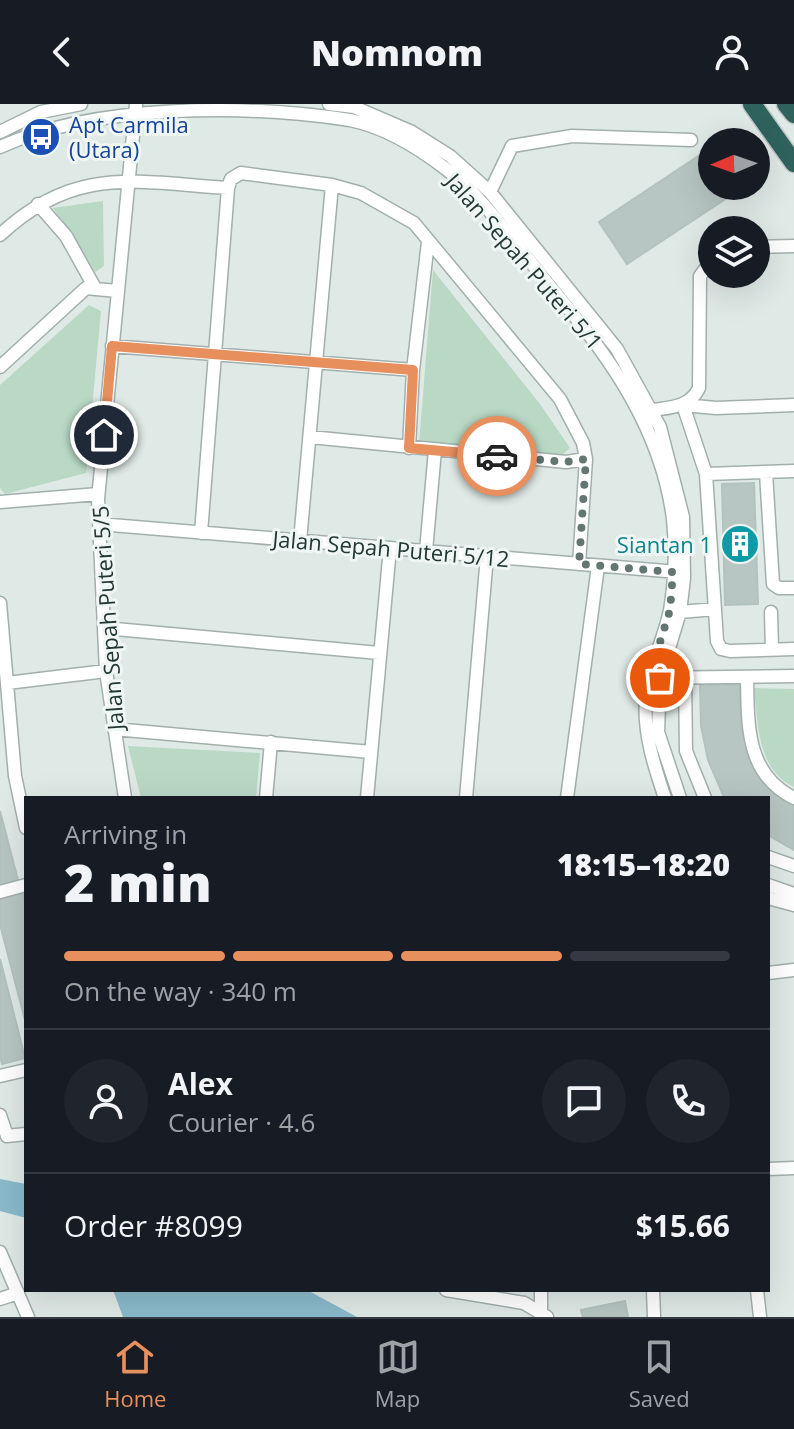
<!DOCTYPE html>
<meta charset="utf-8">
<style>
:root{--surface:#171b24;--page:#20242c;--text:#f1f3f6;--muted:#9ea1a6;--line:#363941;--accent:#e88f5e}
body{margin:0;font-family:"Open Sans",sans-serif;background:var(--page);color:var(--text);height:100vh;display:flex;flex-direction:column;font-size:30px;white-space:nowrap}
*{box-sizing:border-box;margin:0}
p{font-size:26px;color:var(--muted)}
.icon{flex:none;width:44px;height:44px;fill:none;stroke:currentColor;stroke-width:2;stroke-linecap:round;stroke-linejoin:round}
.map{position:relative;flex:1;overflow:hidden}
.details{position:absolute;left:24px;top:692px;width:746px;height:496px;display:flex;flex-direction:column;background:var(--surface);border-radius:0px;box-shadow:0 8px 32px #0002}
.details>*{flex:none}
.needle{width:52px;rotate:268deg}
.fabs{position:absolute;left:698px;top:24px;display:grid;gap:16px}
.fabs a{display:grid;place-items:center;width:72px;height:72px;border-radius:50%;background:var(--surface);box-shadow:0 8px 32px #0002;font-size:40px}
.pin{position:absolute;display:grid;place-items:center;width:68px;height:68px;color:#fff;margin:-34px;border:4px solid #fff;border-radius:50%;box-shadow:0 2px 8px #0007}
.courier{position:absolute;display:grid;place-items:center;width:80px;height:80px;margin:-40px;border:6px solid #e88f5e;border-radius:50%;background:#fff;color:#222;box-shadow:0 2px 10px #0007}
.summary em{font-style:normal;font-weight:800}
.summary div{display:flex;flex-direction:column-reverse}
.summary{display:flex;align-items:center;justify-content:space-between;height:136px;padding:0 40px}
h1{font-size:52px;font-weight:800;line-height:60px}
.bar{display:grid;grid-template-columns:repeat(4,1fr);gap:12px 8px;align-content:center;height:96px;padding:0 40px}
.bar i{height:10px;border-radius:6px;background:var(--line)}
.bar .on{background:var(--accent)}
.bar p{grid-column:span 4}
.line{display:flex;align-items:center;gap:20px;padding:0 40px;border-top:2px solid var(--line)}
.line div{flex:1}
.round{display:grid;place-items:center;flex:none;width:84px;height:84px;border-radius:42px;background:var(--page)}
header{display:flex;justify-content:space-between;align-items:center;height:104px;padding:0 40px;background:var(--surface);font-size:36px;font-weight:800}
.tab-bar{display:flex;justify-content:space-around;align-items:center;height:112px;border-top:2px solid var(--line);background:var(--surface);font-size:22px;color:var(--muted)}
.tab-bar a{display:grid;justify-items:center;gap:4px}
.tab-bar .on{color:var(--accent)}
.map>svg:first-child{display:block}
</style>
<header><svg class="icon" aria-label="back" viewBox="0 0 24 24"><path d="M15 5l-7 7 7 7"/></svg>Nomnom<svg class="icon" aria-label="person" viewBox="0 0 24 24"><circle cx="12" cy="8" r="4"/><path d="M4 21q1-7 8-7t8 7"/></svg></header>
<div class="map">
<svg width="794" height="1213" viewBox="0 0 794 1213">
<rect width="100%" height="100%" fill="#dfe9e6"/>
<!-- green -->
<path fill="#b9d9c5" d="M103,97L104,162L95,168L53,104Z
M433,166L540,300L570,344L561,352L419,340Z
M89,201L101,207L86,369L5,390L0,384V281Z
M754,584L794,585V683C757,666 758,619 754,584Z
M128,642L260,649L256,694H141Z"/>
<!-- water -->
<path fill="#8abacb" d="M0,1075L26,1080V1114L0,1107Z
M113,1186H307L357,1213H123Z"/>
<!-- building -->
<path fill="#b7c6c2" stroke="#b2c2bd" stroke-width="2" d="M700,51L712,71V82H719L727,94L627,160L599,118Z
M754,379L758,500L725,501L722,380Z
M700,581H740L741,625L759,672L774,689L794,701V746L768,731V694L724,693L708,656L701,622Z
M0,707L19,780L0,785Z
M22,785L26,802V920L0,820V791Z
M0,855L25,954L2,960L0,952Z
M625,1197L628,1213H583L581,1206Z"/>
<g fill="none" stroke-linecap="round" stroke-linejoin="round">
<!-- minor casing -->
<g stroke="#a2b0ad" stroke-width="15">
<path id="minor" d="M329,0L354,3L412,28L450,52L490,88L617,245L660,323L683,413L684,474L680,508L660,574L658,628L680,694
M0,28L41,8L81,0
M0,43C96,0 244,0 350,16C384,23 419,44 446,65C485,94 526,154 558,192C613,257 662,328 673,415C676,443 675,478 670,506C664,536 649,563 646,593C643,628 654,662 665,694
M490,88L512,42L572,32L691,36
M38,100L66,132L95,184
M0,131C74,61 135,78 228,84
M756,143L794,142
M112,242L413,266
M0,263L86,184L117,187
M794,301L716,304L683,301L706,370L717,537L721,545L730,547L794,545
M647,307C668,303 689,305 699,284L700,172L712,156
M409,344L413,266L428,138
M766,369L773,480L779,484H794
M706,370L794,367
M0,398L98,390
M99,420L678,468
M201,429L228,84L231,75L241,69L332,81L361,89L414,119L560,295L583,339L586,355L566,358L310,333
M300,437L332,81
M426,447L435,346
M579,460L586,355
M0,499L15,672L26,724
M680,508L715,505
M771,508L772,546
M104,524L379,549
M747,573C748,619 745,670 794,694
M653,574L794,572
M685,575L686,647L705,694
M7,579L106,567
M114,625L371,648
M125,694L106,567L98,395L136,0
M266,694L271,638
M367,694L390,444
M466,694L487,452
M567,694L598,462
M768,753L794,762
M768,781L794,790
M0,788L26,781
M768,794L794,801
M768,869L794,866
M0,972L26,966
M0,1011L7,1032L26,1030
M768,1065L794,1064
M0,1148L28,1213
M446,1186L524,1199L547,1213
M541,1186V1208
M653,1186L654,1213
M757,1186L760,1213
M0,1195L18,1189"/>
</g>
<!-- highway casing -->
<g stroke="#bcc3c2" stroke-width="21">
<path id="highway" d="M752,0L794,59
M786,0L794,10"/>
</g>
<!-- minor -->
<use href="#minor" stroke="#fff" stroke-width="12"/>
<!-- highway -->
<use href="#highway" stroke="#2f625d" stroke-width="18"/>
</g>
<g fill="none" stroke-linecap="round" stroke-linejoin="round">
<!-- done -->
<path stroke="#647672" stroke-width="8" stroke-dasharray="0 14.4" d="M497,352L566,358L586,355L579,460L673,468L670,506L649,574H660"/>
<!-- route -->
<path stroke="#e88f5e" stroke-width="10" d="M104,331L112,242L413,266L409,344L497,352"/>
</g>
<!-- icons -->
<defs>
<g id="bus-disc" transform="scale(2)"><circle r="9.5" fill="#1a4fb4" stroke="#eff6f3"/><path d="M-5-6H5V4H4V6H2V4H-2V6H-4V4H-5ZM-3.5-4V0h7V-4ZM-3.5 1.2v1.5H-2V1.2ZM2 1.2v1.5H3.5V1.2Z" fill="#fff"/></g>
<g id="building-disc" transform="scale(2)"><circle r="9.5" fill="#0f9aa8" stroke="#eff6f3"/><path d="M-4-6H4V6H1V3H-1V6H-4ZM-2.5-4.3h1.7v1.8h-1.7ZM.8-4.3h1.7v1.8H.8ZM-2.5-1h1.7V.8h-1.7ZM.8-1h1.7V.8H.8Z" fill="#fff"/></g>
</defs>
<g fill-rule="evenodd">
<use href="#bus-disc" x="41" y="33"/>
<use href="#building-disc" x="740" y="440"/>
</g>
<g text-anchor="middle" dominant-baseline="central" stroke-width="6" stroke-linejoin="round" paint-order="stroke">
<!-- transit labels -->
<g font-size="22" fill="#164399" stroke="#eff6f3" text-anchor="start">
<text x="69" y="20">Apt Carmila<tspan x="69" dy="25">(Utara)</tspan></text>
</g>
<!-- street labels -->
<g font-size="22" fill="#213834" stroke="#eff6f3">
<text transform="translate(525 157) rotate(49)">Jalan Sepah Puteri 5/1</text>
<text transform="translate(391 444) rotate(5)">Jalan Sepah Puteri 5/12</text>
<text transform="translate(107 514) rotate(-94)">Jalan Sepah Puteri 5/5</text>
</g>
<!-- culture labels -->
<g font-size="22" fill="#0d838f" stroke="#eff6f3" text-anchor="end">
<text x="712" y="440">Siantan 1</text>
</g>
</g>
</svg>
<div class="fabs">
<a><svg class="needle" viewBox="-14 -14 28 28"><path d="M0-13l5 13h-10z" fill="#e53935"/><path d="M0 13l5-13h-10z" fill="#9ea1a6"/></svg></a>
<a><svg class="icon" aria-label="layers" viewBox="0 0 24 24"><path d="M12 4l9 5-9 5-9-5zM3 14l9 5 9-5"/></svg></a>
</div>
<div class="pin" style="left:660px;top:574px;background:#ea580c"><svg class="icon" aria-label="bag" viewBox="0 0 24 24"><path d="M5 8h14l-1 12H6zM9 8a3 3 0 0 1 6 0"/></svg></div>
<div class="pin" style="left:104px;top:331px;background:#1f2937"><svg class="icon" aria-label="home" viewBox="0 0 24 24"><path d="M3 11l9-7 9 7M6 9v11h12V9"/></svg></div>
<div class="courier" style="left:497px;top:352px"><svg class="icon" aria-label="car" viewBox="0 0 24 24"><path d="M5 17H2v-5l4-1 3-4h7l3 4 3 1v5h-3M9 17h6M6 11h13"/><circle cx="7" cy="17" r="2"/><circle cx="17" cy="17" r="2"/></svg></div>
<section class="details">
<div class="summary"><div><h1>2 min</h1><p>Arriving in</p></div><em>18:15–18:20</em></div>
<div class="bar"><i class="on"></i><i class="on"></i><i class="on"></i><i></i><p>On the way · 340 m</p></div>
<div class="line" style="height:144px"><a class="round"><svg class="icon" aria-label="person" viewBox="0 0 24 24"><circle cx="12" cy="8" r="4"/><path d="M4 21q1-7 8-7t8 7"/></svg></a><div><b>Alex</b><p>Courier · 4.6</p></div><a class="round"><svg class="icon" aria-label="chat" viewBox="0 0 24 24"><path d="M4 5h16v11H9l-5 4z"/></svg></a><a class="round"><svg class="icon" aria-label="phone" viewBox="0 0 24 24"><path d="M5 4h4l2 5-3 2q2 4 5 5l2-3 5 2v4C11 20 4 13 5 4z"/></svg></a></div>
<div class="line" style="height:104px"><div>Order #8099</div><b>$15.66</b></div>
</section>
</div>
<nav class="tab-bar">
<a class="on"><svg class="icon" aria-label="home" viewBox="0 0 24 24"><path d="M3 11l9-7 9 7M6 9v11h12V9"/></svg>Home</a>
<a><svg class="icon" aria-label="map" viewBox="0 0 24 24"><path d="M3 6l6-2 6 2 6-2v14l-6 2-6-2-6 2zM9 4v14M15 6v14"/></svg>Map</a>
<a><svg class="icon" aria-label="saved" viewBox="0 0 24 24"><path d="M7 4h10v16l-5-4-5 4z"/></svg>Saved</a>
</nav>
